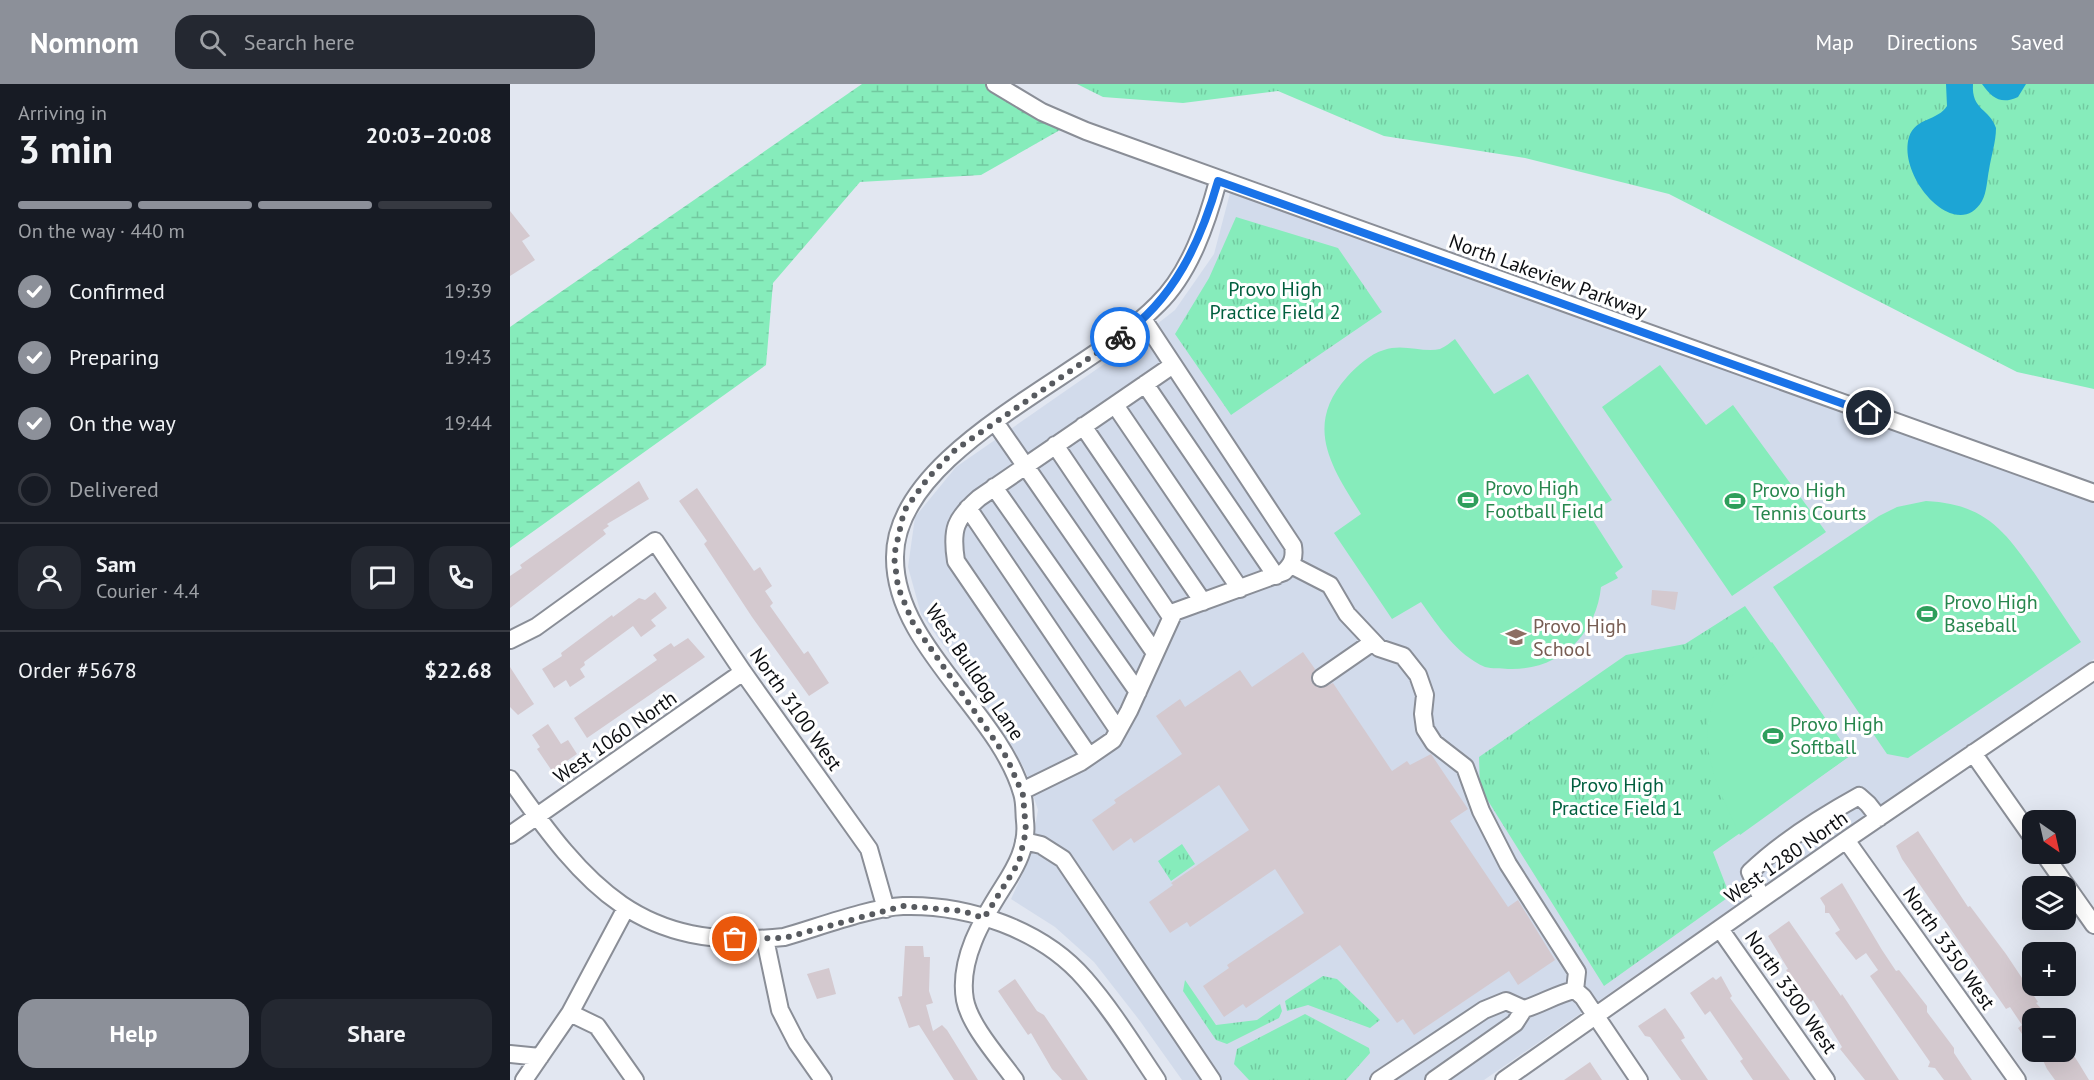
<!DOCTYPE html>
<meta charset="utf-8">
<style>
:root{--surface:#171b24;--page:#242831;--text:#f1f3f6;--muted:#9ea1a6;--line:#363941;--accent:#8c9099}
body{margin:0;font-family:"PT Sans",sans-serif;background:var(--page);color:var(--text);height:100vh;display:flex;flex-direction:column;font-size:22px;white-space:nowrap}
*{box-sizing:border-box;margin:0}
p{font-size:20px;color:var(--muted)}
.icon{flex:none;width:33px;height:33px;fill:none;stroke:currentColor;stroke-width:2;stroke-linecap:round;stroke-linejoin:round}
.map{position:relative;flex:1;overflow:hidden}
.side{display:flex;flex-direction:column;background:var(--surface);width:510px}
.side>*{flex:none}
.needle{width:39px;rotate:146deg}
.controls{position:absolute;left:1512px;top:726px;display:grid;gap:12px}
.controls a{display:grid;place-items:center;width:54px;height:54px;border-radius:12px;background:var(--surface);box-shadow:0 6px 24px #0002;font-size:30px}
.pin{position:absolute;display:grid;place-items:center;width:51px;height:51px;color:#fff;margin:-26px;border:3px solid #fff;border-radius:50%;box-shadow:0 2px 6px #0007}
.courier{position:absolute;display:grid;place-items:center;width:60px;height:60px;margin:-30px;border:4px solid #1a73e8;border-radius:50%;background:#fff;color:#222;box-shadow:0 2px 8px #0007}
.summary em{font-style:normal;font-weight:700}
.summary div{display:flex;flex-direction:column-reverse}
.summary{display:flex;align-items:center;justify-content:space-between;height:102px;padding:0 18px}
h1{font-size:39px;font-weight:700;line-height:45px}
.bar{display:grid;grid-template-columns:repeat(4,1fr);gap:9px 6px;align-content:center;height:72px;padding:0 18px}
.bar i{height:8px;border-radius:4px;background:var(--line)}
.bar .selected{background:var(--accent)}
.bar p{grid-column:span 4}
.line{display:flex;align-items:center;gap:15px;padding:0 18px;border-top:2px solid var(--line)}
.line div{flex:1}
.round{display:grid;place-items:center;flex:none;width:63px;height:63px;border-radius:18px;background:var(--page)}
ol{padding:0 18px;list-style:none}
li{display:flex;align-items:center;gap:18px;height:66px}
li p{margin-inline-start:auto}
li .icon{padding:6px;border-radius:50%;background:var(--accent);color:#fff;stroke-width:4}
li:last-child{color:var(--muted)}
li i{width:33px;height:33px;border:3px solid var(--line);border-radius:50%}
.action{display:flex;gap:12px;margin-top:auto;padding:12px 18px}
.action a{flex:1;height:69px;border-radius:18px;background:var(--accent);color:#fff;font-size:24px;font-weight:700;line-height:69px;text-align:center}
.action a+a{background:var(--page);color:var(--text)}
header{display:flex;align-items:center;gap:36px;box-sizing:border-box;height:84px;padding:0 30px;background:var(--accent);color:#fff}
header strong{font-size:28px}
nav{display:flex;gap:33px;margin-inline-start:auto;font-size:21px}
.search{width:420px;height:54px;background:var(--page);display:flex;align-items:center;gap:15px;box-sizing:border-box;padding:0 21px;border-radius:18px;color:var(--muted);font-size:22px}
main{display:flex;flex:1;min-height:0}
.map>svg:first-child{display:block}
</style>
<header>
<strong>Nomnom</strong>
<div class="search"><svg class="icon" aria-label="search" viewBox="0 0 24 24"><circle cx="10" cy="10" r="6"/><path d="M15 15l6 6"/></svg>Search here</div>
<nav><a>Map</a><a>Directions</a><a>Saved</a></nav>
</header>
<main>
<section class="side">
<div class="summary"><div><h1>3 min</h1><p>Arriving in</p></div><em>20:03–20:08</em></div>
<div class="bar"><i class="selected"></i><i class="selected"></i><i class="selected"></i><i></i><p>On the way · 440 m</p></div>
<ol>
<li><svg class="icon" aria-label="check" viewBox="0 0 24 24"><path d="M5 12l5 5 9-10"/></svg>Confirmed<p>19:39</p></li>
<li><svg class="icon" aria-label="check" viewBox="0 0 24 24"><path d="M5 12l5 5 9-10"/></svg>Preparing<p>19:43</p></li>
<li><svg class="icon" aria-label="check" viewBox="0 0 24 24"><path d="M5 12l5 5 9-10"/></svg>On the way<p>19:44</p></li>
<li><i></i>Delivered</li>
</ol>
<div class="line" style="height:108px"><a class="round"><svg class="icon" aria-label="person" viewBox="0 0 24 24"><circle cx="12" cy="8" r="4"/><path d="M4 21q1-7 8-7t8 7"/></svg></a><div><b>Sam</b><p>Courier · 4.4</p></div><a class="round"><svg class="icon" aria-label="chat" viewBox="0 0 24 24"><path d="M4 5h16v11H9l-5 4z"/></svg></a><a class="round"><svg class="icon" aria-label="phone" viewBox="0 0 24 24"><path d="M5 4h4l2 5-3 2q2 4 5 5l2-3 5 2v4C11 20 4 13 5 4z"/></svg></a></div>
<div class="line" style="height:78px"><div>Order #5678</div><b>$22.68</b></div>
<div class="action"><a>Help</a><a>Share</a></div>
</section>
<div class="map">
<svg width="1584" height="996" viewBox="0 0 1584 996">
<defs>
<pattern id="grass-tufts" width="24" height="20" patternUnits="userSpaceOnUse" patternTransform="scale(1.5)"><rect width="24" height="20" fill="#86ecbb"/><path d="M3 7l-1-3M5 7V3M7 7l1-3M15 17l-1-3M17 17v-4M19 17l1-3" fill="none" stroke="#72c9a0"/></pattern>
<pattern id="wetland-marsh" width="20" height="14" patternUnits="userSpaceOnUse" patternTransform="scale(1.5)"><rect width="20" height="14" fill="#86ecbb"/><path d="M1 5h8M5 5V1M11 12h8M15 12V8" fill="none" stroke="#72c9a0"/></pattern>
</defs>
<rect width="100%" height="100%" fill="#e2e7f1"/>
<!-- built -->
<path fill="#d2dbeb" d="M724,94L1584,416V575L974,996H672L630,937L584,878L545,843L501,815L519,776L528,726L515,686L491,642L411,530L398,483L405,433L446,383L610,269L665,226L704,170Z"/>
<!-- grass -->
<path fill="url(#grass-tufts)" d="M567,0H1584V305L1507,288L1159,110L1015,74L874,52L768,7L673,19L593,13Z
M726,133L828,164L872,228L721,331L665,250L699,194Z
M1235,522L1341,671L1203,768L1220,812L1094,902L970,704L969,673L1116,571L1175,560Z
M672,760L685,780L661,797L648,777Z
M813,892L827,895L870,936L860,944L798,921L777,927L775,917Z
M675,896L706,941L747,936L770,920L772,927L769,934L717,960L706,956L673,907Z
M795,930L859,964L860,969L836,996H739L724,980L727,965Z"/>
<!-- wetland -->
<path fill="url(#wetland-marsh)" d="M352,0H496L557,42L471,91L350,98L263,199L256,281L0,464V243Z"/>
<!-- pitch -->
<path fill="#86ecbb" d="M945,255L984,310L1018,290L1102,416L1079,430L1113,483L1105,489L1108,494L1091,503C1086,552 1048,587 998,585C991,584 982,585 975,583C946,570 929,543 911,518L882,535L824,449L851,430C822,384 793,342 837,293C847,282 860,270 874,266C893,259 913,269 930,265C935,263 941,258 945,255Z
M1150,281L1196,341L1223,321L1316,448L1222,512L1092,323Z
M1416,417C1476,420 1495,447 1527,493C1542,515 1556,536 1571,558L1398,674L1377,670L1263,503L1369,432L1387,423Z
M1262,558L1341,671L1230,751C1208,706 1176,642 1217,597C1230,583 1247,571 1262,558Z"/>
<!-- water -->
<path fill="#1da5d5" d="M1436,0H1463C1461,26 1480,25 1486,44C1486,58 1481,72 1479,86C1477,95 1477,108 1472,117C1447,160 1387,94 1399,53C1406,33 1428,37 1437,22Z
M1472,0H1516L1508,13C1491,21 1482,14 1472,0Z"/>
<!-- building -->
<path fill="#d4c9cf" d="M0,127L20,152L12,157L25,176L0,192Z
M129,397L139,415L97,440L99,442L93,446L96,450L0,524V492L12,484L10,481Z
M187,404L244,487L250,483L262,502L255,507L263,519L260,522L294,570L298,567L319,599L299,612L242,533L194,460L197,457L169,417Z
M1142,506L1168,508L1165,526L1141,521Z
M145,508L157,524L141,536L146,542L131,553L123,542L74,578L75,581L70,585L75,593L60,603L56,596L44,604L32,585L52,572L51,569L102,531L103,533L129,514L135,516Z
M178,554L195,573L77,654L64,634L147,576L143,571L161,559L164,563Z
M793,568L805,585L801,594L803,600L811,604L823,599L882,687L897,677L900,681L921,670L958,725L940,737L998,823L1008,816L1045,876L1008,901L999,887L904,951L893,935L887,939L830,861L736,924L733,920L714,933L693,902L719,884L717,881L794,829L765,785L680,843L677,838L660,849L639,818L663,801L661,799L739,746L709,701L624,759L621,754L603,767L582,736L606,719L604,716L672,670L646,632L670,615L675,623L730,586L742,603Z
M0,583L24,620L8,631L0,623Z
M38,640L51,660L58,656L67,670L42,687L27,665L30,663L22,651Z
M1408,747L1458,823L1460,822L1496,870L1528,918L1526,919L1540,934H1522V956L1518,950L1514,953L1508,944L1512,941L1500,923L1496,925L1494,922L1392,775L1386,762Z
M1332,799L1372,866L1386,887L1389,886L1417,922V928L1444,964V969L1462,996H1434L1425,984L1418,983L1420,978L1360,892L1368,886L1356,869L1346,876L1325,849L1330,846L1319,829H1315V822L1310,814Z
M1279,837L1331,912L1332,910L1389,996H1355L1330,965L1332,963L1303,916L1301,918L1276,886L1278,885L1258,852Z
M395,862H413L414,873H420L419,907L423,919L416,921L423,947L432,941L437,946L468,996H444L409,941L399,944L388,913L392,912Z
M319,884L326,910L307,915L297,890Z
M1211,892L1222,912L1220,914L1280,996H1243L1230,977L1233,975L1200,927L1195,931L1180,909L1203,893L1206,896Z
M505,895L527,927L534,931L578,996H552L542,985L521,949L518,951L488,907Z
M1155,924L1172,948L1175,954L1171,956L1198,996H1171L1140,953L1135,952L1128,942Z
M1556,960L1568,978L1579,996H1545L1537,985L1531,972L1537,968H1556Z
M1080,978L1092,996H1054Z"/>
<g fill="none" stroke-linecap="round" stroke-linejoin="round">
<!-- minor casing -->
<g stroke="#8a8e97" stroke-width="20">
<path id="minor" d="M485,0L532,28L576,47L1584,409
M635,300L766,492
M605,321L730,505
M485,338L645,569
M573,342L693,518
M545,361L661,533
M484,403L628,608
M458,424L608,646
M781,481L820,501L837,530L869,564L893,572L908,591L915,611L913,630L915,645L924,659L955,683L971,727L998,780L1067,888L1065,906
M0,556L26,543L145,457L233,588L359,765L376,825
M811,594L863,558
M1463,669L1522,753
M579,672L446,477C441,445 445,435 469,414L663,281
M0,695C77,804 129,868 274,853C306,844 362,823 393,822C458,820 533,846 575,895C602,926 624,962 647,996
M512,707L571,678L603,656L619,627L664,528L774,488C782,480 785,474 783,462L633,235
M0,751L233,588
M1336,756L1507,996
M514,757L531,761L553,775L702,996
M1534,770L1584,841
M1252,815L1240,788C1271,758 1311,733 1349,712L1358,720L1369,734
M1210,845L1316,996
M255,855L270,926L287,959L313,996
M60,929L87,942L125,996
M0,970L30,973
M14,996L60,929L116,824
M505,996C490,975 460,942 455,916C448,876 472,836 493,803C506,783 518,762 515,737C514,728 515,718 512,709C489,628 384,561 385,473C385,366 579,291 648,220C680,189 697,138 708,97
M869,996L974,926L996,917L1014,925C1032,920 1046,910 1065,906L1073,913L1129,996
M924,996L1005,939L1014,925
M994,996L1336,756L1584,587"/>
</g>
<!-- minor -->
<use href="#minor" stroke="#fff" stroke-width="16"/>
</g>
<g fill="none" stroke-linecap="round" stroke-linejoin="round">
<!-- done -->
<path stroke="#575a5f" stroke-width="6" stroke-dasharray="0 10.8" d="M225,855L274,854L393,822L452,827L474,834L509,778L516,747L513,711L497,674L403,539L388,503L384,472L394,427L418,394L445,366L610,253"/>
<!-- route -->
<path stroke="#1a73e8" stroke-width="8" d="M610,253C664,216 691,157 708,97L1359,329"/>
</g>
<!-- icons -->
<defs>
<g id="stadium-bare" transform="scale(1.62)"><path d="M0-5a6.5 5 0 1 0 0 10a6.5 5 0 1 0 0-10ZM-3.5-1.8h7v3.6h-7Z" fill="#2e9e5b" stroke="#fff" stroke-width="2.5" paint-order="stroke"/></g>
<g id="school-bare" transform="scale(1.62)"><path d="M0-5L7-2L0 1L-7-2ZM-4 1L0 2.5L4 1V4Q0 6-4 4Z" fill="#8d6e63" stroke="#fff" stroke-width="2.5" paint-order="stroke"/></g>
</defs>
<g fill-rule="evenodd">
<use href="#stadium-bare" x="958" y="416"/>
<use href="#stadium-bare" x="1225" y="417"/>
<use href="#stadium-bare" x="1417" y="530"/>
<use href="#school-bare" x="1006" y="553"/>
<use href="#stadium-bare" x="1263" y="652"/>
</g>
<g text-anchor="middle" dominant-baseline="central" stroke-width="6" stroke-linejoin="round" paint-order="stroke">
<!-- street labels -->
<g font-size="20" fill="#0c0e11" stroke="#fff">
<text transform="translate(1038 192) rotate(20)">North Lakeview Parkway</text>
<text transform="translate(465 588) rotate(56)">West Bulldog Lane</text>
<text transform="translate(286 625) rotate(55)">North 3100 West</text>
<text transform="translate(105 653) rotate(-35)">West 1060 North</text>
<text transform="translate(1276 773) rotate(-35)">West 1280 North</text>
<text transform="translate(1439 864) rotate(55)">North 3350 West</text>
<text transform="translate(1281 908) rotate(55)">North 3300 West</text>
</g>
<!-- park labels -->
<g font-size="20" fill="#005e3e" stroke="#fff">
<text x="765" y="205">Provo High<tspan x="765" dy="23">Practice Field 2</tspan></text>
<text x="1107" y="701">Provo High<tspan x="1107" dy="23">Practice Field 1</tspan></text>
</g>
<!-- leisure labels -->
<g font-size="20" fill="#27864d" stroke="#fff" text-anchor="start">
<text x="975" y="404">Provo High<tspan x="975" dy="23">Football Field</tspan></text>
<text x="1242" y="406">Provo High<tspan x="1242" dy="23">Tennis Courts</tspan></text>
<text x="1434" y="518">Provo High<tspan x="1434" dy="23">Baseball</tspan></text>
<text x="1280" y="640">Provo High<tspan x="1280" dy="23">Softball</tspan></text>
</g>
<!-- education labels -->
<g font-size="20" fill="#785e54" stroke="#fff" text-anchor="start">
<text x="1023" y="542">Provo High<tspan x="1023" dy="23">School</tspan></text>
</g>
</g>
</svg>
<div class="controls">
<a><svg class="needle" viewBox="-14 -14 28 28"><path d="M0-13l5 13h-10z" fill="#e53935"/><path d="M0 13l5-13h-10z" fill="#9ea1a6"/></svg></a>
<a><svg class="icon" aria-label="layers" viewBox="0 0 24 24"><path d="M12 4l9 5-9 5-9-5zM3 14l9 5 9-5"/></svg></a>
<a>+</a>
<a>−</a>
</div>
<div class="pin" style="left:225px;top:855px;background:#ea580c"><svg class="icon" aria-label="bag" viewBox="0 0 24 24"><path d="M5 8h14l-1 12H6zM9 8a3 3 0 0 1 6 0"/></svg></div>
<div class="pin" style="left:1359px;top:329px;background:#1f2937"><svg class="icon" aria-label="home" viewBox="0 0 24 24"><path d="M3 11l9-7 9 7M6 9v11h12V9"/></svg></div>
<div class="courier" style="left:610px;top:253px"><svg class="icon" aria-label="bike" viewBox="0 0 24 24"><circle cx="6" cy="16" r="4"/><circle cx="18" cy="16" r="4"/><path d="M6 16l4-8h5l3 8M10 8l3 8H6M13 5h3"/></svg></div>
</div>
</main>
